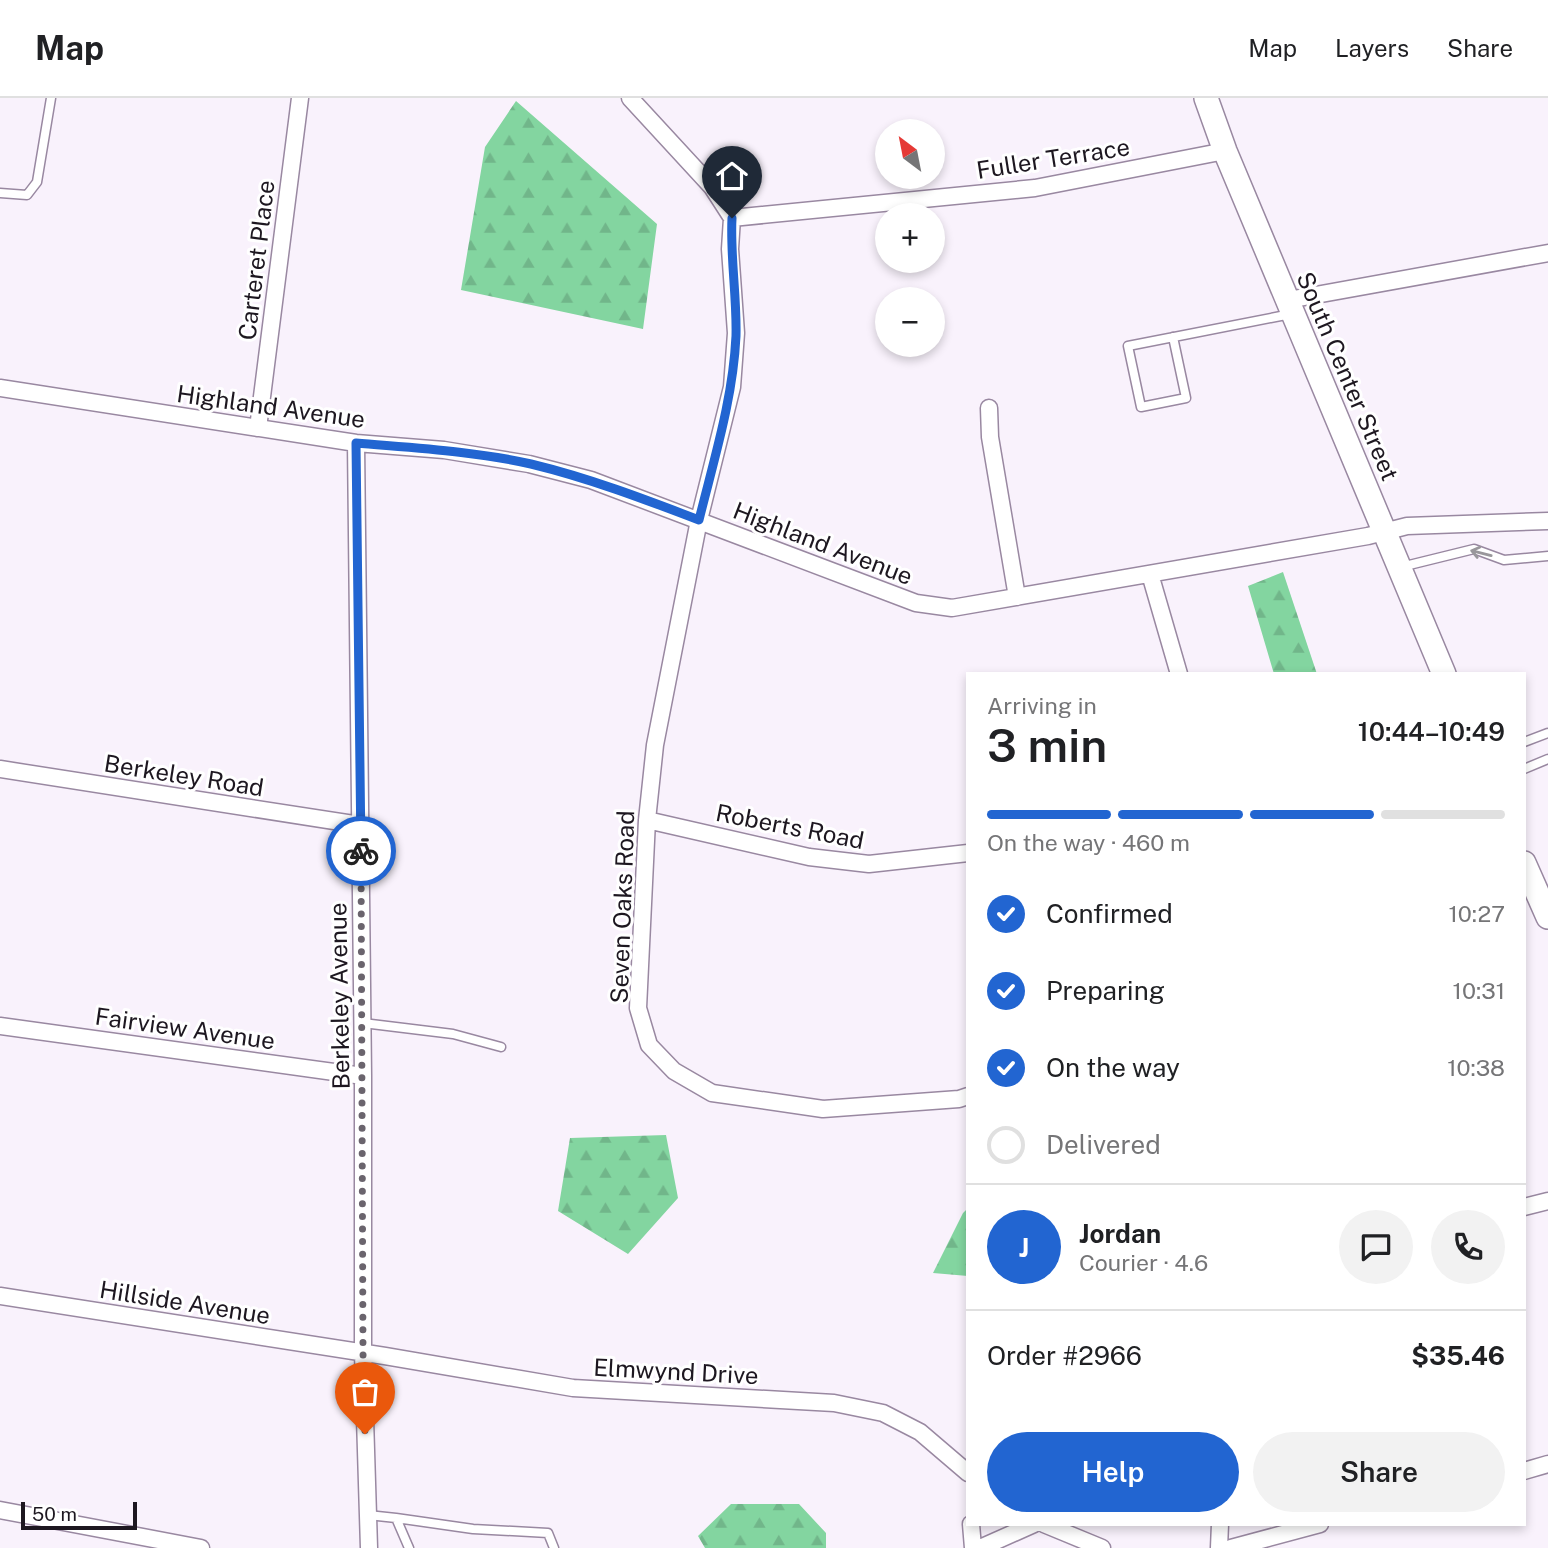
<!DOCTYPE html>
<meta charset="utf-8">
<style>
:root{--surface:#fff;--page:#f2f2f2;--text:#202124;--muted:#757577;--line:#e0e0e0;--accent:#2265d1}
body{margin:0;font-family:"Public Sans",sans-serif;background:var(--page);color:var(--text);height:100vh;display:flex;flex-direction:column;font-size:26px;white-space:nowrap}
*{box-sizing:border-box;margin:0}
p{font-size:23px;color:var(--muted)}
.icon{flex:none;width:38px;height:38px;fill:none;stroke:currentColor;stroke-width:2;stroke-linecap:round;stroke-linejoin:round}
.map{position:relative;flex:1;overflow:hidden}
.panel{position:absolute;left:966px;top:574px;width:560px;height:854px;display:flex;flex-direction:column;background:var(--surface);border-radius:0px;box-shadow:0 4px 10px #0003}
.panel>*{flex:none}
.needle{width:46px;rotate:328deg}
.fabs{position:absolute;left:875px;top:21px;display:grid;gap:14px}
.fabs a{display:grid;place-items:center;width:70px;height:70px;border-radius:50%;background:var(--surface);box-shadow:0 4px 10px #0003;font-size:35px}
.scale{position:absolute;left:21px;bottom:18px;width:116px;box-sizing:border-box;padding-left:7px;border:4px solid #1d1720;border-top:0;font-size:19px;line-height:24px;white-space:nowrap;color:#1d1720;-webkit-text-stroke:5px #fff;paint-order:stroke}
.pin{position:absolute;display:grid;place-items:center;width:60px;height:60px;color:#fff;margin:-72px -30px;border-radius:50% 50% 50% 0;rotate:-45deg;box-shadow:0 0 7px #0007}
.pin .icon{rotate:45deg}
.courier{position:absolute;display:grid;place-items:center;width:70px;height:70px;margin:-35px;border:5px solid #2265d1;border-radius:50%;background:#fff;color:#222;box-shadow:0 2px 9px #0007}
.overview em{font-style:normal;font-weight:600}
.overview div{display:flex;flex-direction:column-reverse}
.overview{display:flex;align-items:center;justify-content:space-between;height:119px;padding:0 21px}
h1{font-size:46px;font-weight:600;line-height:52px}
.bar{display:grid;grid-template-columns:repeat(4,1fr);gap:10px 7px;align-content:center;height:84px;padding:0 21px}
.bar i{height:9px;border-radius:5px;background:var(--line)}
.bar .active{background:var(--accent)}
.bar p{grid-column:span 4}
.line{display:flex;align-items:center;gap:18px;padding:0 21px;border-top:2px solid var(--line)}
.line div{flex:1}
.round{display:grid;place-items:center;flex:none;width:74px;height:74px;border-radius:37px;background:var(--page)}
ol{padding:0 21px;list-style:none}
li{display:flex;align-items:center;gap:21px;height:77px}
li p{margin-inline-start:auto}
li .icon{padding:7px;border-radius:50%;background:var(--accent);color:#fff;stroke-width:4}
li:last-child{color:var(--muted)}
li i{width:38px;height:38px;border:4px solid var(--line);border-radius:50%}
.action{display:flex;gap:14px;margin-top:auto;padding:14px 21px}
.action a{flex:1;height:80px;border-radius:42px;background:var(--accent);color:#fff;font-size:28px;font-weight:600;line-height:80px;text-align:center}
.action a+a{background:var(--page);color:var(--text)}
header{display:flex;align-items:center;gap:42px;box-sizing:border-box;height:98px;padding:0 35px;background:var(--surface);border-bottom:2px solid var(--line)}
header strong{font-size:33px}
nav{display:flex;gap:38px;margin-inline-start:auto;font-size:24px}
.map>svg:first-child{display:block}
</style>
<header>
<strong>Map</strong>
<nav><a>Map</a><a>Layers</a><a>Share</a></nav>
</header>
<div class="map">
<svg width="1548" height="1450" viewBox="0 0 1548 1450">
<defs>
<pattern id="forest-firs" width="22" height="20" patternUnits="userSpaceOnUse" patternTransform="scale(1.75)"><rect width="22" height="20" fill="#83d5a0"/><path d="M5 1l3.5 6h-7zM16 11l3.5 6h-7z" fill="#71b68a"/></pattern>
</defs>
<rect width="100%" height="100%" fill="#f9f2fc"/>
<!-- forest -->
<path fill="url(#forest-firs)" d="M516,3L657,126L643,231L461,192L485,49Z
M1283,474L1317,576H1274L1248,488Z
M666,1037L678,1100L628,1156L558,1113L570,1040Z
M968,1110V1178L933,1175L963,1115Z
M731,1406H799L826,1435V1450H705L698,1438Z"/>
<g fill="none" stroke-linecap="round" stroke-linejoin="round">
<!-- service casing -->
<g stroke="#9988a1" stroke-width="11">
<path id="service" d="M0,95L27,97L37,84L51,0
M1173,239L1186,300L1141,309L1128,248L1291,216
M1401,469L1474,451L1504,462L1548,458
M1524,644L1548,635
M1524,671L1548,661
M363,925L453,936L501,949
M368,1417L396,1420L409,1450
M396,1420L473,1431L548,1435L554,1450"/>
</g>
<!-- minor casing -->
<g stroke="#9988a1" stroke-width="19">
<path id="minor" d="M630,0L712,89L732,120
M732,120L730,151L736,235L732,289L699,422L655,647L647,722L638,910L649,947L674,973L712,995L823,1011L959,1001L968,998
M732,120L1035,90L1225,53
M1288,202L1548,155
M0,290L356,345L444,352L529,366L591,382L916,505L952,510L1368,438L1407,428L1548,423
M989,310L990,339L1017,499
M258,330L300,0
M356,345L363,978V1255L369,1450
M1150,476L1179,576
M0,671L360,727
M647,722L809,759L869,766L968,755
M0,928L363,978
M1524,1109L1548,1103
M0,1198L385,1258L573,1290L834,1305L883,1315L920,1334L968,1375
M1524,1373L1548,1366
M0,1412L201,1450
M971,1426L973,1450
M1044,1426L1102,1450
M980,1450L1034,1426
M1219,1450L1220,1426
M1231,1450L1320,1426"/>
</g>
<!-- secondary casing -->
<g stroke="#9988a1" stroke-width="26">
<path id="secondary" d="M1206,0L1225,53L1444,576
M1524,765L1548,819"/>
</g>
<!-- service -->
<use href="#service" stroke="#fff" stroke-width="8"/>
<!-- minor -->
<use href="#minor" stroke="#fff" stroke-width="16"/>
<!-- secondary -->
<use href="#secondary" stroke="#fff" stroke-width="23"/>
</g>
<!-- one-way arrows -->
<defs><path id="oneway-shaft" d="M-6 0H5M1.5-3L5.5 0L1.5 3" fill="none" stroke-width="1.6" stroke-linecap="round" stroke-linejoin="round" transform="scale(1.75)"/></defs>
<use stroke="#99979b" href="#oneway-shaft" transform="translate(1481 455) rotate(-166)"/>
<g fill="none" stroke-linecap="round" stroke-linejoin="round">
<!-- done -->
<path stroke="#6a646d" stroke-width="7" stroke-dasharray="0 12.6" d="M361,753L363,1255L365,1336"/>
<!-- route -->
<path stroke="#2265d1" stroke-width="9" d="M361,753L356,345C414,350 474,353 531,366C589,380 644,401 699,422C714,361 733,301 736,238C737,198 730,159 732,120"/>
</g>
<g text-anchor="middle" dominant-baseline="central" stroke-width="6" stroke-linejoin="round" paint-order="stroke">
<!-- street labels -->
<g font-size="24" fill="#1d1720" stroke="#fff">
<text transform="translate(1053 60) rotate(-9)">Fuller Terrace</text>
<text transform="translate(256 162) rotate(-83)">Carteret Place</text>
<text transform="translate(1348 278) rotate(67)">South Center Street</text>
<text transform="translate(271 308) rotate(8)">Highland Avenue</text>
<text transform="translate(823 445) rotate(21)">Highland Avenue</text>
<text transform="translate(184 677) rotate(9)">Berkeley Road</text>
<text transform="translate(790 728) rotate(11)">Roberts Road</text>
<text transform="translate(622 809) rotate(-88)">Seven Oaks Road</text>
<text transform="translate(339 898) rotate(-91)">Berkeley Avenue</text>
<text transform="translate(185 930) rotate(8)">Fairview Avenue</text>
<text transform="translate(185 1204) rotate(9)">Hillside Avenue</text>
<text transform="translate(676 1273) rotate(3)">Elmwynd Drive</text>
</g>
</g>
</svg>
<div class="fabs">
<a><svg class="needle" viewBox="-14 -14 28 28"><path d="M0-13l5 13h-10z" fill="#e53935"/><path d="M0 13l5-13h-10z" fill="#757577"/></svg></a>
<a>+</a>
<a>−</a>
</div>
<div class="scale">50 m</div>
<div class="pin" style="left:365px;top:1336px;background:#ea580c"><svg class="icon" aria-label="bag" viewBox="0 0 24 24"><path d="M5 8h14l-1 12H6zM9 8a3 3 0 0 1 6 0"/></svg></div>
<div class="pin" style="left:732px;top:120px;background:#1f2937"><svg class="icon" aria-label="home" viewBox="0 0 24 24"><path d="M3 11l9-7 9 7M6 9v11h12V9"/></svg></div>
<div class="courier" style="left:361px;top:753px"><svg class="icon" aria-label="bike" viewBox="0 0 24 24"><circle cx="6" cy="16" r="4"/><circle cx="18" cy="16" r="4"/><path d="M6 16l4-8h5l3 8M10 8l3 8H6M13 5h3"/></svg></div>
<section class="panel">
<div class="overview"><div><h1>3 min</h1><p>Arriving in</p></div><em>10:44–10:49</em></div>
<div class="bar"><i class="active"></i><i class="active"></i><i class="active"></i><i></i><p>On the way · 460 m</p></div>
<ol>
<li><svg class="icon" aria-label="check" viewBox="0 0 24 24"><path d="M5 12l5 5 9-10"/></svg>Confirmed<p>10:27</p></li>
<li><svg class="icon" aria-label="check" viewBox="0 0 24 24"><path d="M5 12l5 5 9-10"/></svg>Preparing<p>10:31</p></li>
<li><svg class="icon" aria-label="check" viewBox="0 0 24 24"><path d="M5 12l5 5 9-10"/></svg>On the way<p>10:38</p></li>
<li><i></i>Delivered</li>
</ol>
<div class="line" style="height:126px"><b class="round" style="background:var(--accent);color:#fff">J</b><div><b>Jordan</b><p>Courier · 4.6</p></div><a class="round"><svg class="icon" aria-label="chat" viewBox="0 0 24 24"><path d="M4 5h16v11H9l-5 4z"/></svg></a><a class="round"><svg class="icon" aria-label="phone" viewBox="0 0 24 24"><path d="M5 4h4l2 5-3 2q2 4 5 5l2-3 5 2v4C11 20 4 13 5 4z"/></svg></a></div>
<div class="line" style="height:91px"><div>Order #2966</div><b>$35.46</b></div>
<div class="action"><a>Help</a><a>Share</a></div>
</section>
</div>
